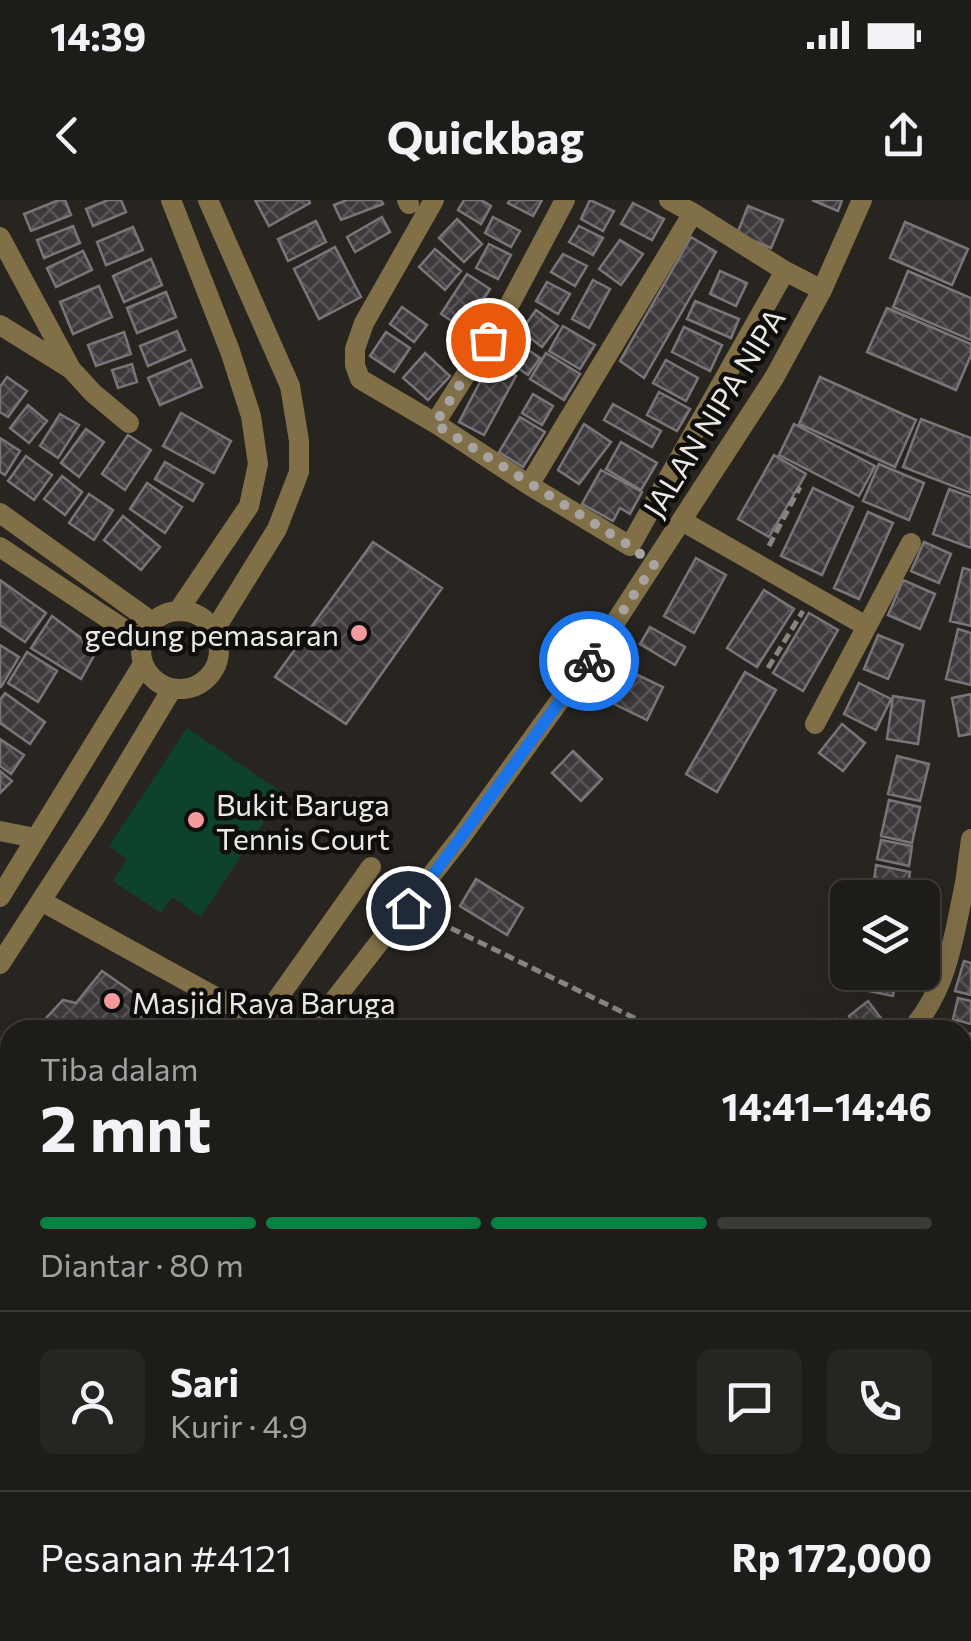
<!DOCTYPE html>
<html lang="id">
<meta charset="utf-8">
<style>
:root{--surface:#1e1c19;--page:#262522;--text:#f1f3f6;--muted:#a1a1a2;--line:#3c3a38;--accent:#0b8043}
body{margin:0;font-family:Commissioner,sans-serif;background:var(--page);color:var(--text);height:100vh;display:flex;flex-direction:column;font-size:38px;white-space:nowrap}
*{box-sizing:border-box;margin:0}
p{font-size:32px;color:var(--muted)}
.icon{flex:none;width:55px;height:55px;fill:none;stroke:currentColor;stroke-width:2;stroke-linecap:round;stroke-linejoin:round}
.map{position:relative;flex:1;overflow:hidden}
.side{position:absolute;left:0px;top:820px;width:972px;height:622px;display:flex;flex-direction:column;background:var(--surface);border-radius:30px 30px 0 0;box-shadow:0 10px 40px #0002,0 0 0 2px var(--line)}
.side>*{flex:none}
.fabs{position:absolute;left:830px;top:680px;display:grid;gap:20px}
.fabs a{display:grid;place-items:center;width:110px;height:110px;border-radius:15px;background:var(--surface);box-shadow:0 10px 40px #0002,0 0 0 2px var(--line);font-size:50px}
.pin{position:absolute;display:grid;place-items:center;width:85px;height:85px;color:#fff;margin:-42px;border:5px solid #fff;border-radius:50%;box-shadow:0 2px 10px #0007}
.courier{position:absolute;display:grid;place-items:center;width:100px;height:100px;margin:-50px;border:8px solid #1a73e8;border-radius:50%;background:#fff;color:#222;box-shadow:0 2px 12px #0007}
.summary em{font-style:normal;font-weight:700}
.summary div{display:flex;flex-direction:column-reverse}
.summary{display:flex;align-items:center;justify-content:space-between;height:170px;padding:0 40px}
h1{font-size:65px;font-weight:700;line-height:75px}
.bar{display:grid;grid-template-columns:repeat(4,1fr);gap:15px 10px;align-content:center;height:120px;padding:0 40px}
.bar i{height:12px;border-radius:8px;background:var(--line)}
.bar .active{background:var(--accent)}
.bar p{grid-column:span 4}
.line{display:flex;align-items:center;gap:25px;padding:0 40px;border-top:2px solid var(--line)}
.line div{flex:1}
.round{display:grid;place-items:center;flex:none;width:105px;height:105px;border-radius:15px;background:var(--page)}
.status{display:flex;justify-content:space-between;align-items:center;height:70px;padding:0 50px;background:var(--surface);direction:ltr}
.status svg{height:28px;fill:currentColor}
header{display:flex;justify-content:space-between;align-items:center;height:130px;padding:0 40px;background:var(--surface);font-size:45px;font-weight:700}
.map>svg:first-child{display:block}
</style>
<div class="status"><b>14:39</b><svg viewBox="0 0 49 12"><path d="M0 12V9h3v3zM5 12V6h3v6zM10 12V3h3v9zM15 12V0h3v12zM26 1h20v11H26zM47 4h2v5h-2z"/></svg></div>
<header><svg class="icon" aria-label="back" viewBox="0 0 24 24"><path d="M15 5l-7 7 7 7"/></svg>Quickbag<svg class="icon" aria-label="share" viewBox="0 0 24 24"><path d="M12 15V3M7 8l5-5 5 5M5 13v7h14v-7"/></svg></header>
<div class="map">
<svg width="971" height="1441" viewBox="0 0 971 1441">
<defs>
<pattern id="building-cross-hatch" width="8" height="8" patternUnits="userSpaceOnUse" patternTransform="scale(2.5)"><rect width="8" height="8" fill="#3d393c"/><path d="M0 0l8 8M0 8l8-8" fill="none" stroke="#595658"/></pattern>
</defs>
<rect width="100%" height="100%" fill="#282521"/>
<!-- grass -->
<path fill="#0e422d" d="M187,528L283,593L201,717L172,697L161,713L113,681L127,659L109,646Z"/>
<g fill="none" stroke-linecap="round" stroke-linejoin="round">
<!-- canal -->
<path stroke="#00092d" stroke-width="25" d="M962,960L971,954
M0,1032L10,1030"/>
</g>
<!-- building -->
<path fill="url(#building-cross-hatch)" stroke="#7b7579" stroke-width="2.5" d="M59,0H65L71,15L31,31L24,14Z
M108,0H121L126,12L93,26L86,9Z
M255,0H309L310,3L269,26Z
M347,0H381L383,4L341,20L334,5Z
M464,0H481L491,6L481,24L458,10Z
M510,0H542L533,16L508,3Z
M590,0L614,11L603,31L581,19Z
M812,0H842L838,11Z
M633,3L664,19L652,40L621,24Z
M748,6L783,20L771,48L737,34Z
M382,17L390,32L355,52L347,37Z
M493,17L520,31L511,47L485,33Z
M457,19L482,44L464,62L439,38Z
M316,21L326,42L288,61L278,39Z
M905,22L968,49L952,85L890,58Z
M73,26L80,43L44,58L37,40Z
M579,26L603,38L593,55L569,42Z
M133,27L143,50L106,65L97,42Z
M691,37L716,52L644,178L620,161Z
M620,40L643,54L621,85L599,69Z
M489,44L511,55L498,79L476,68Z
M335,47L361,97L319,119L294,69Z
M435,49L461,71L445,90L419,67Z
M83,51L92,70L56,87L47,68Z
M563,54L587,66L575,86L551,72Z
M151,59L162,85L124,102L113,76Z
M720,71L747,83L736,106L710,94Z
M908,71L971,98V140L893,107Z
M467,74L490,89L464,129L441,114Z
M593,80L610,89L589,128L572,119Z
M547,82L570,94L558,114L536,101Z
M99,86L112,117L73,134L60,102Z
M166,92L176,117L137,133L127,108Z
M695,101L739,119L731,138L687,119Z
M402,107L427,125L414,142L390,124Z
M887,108L971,144V155L956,190L867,152Z
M536,110L558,126L542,147L521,131Z
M563,126L595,145L580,169L549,151Z
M684,127L722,145L710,171L672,152Z
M177,131L185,150L148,166L140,146Z
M124,132L131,154L96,166L88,145Z
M386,132L410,148L394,172L370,156Z
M514,140L540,158L528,175L502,157Z
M425,153L450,176L428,200L403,178Z
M546,153L580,174L564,200L530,179Z
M191,160L202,187L160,205L148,178Z
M666,160L698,178L686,201L653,183Z
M490,163L516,176L484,235L459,222Z
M132,164L137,182L118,188L112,170Z
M7,177L27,191L8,217L0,212V187Z
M820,177L916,220L895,267L799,224Z
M659,192L690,209L677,231L647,215Z
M533,194L553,206L542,225L522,213Z
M613,204L661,231L652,247L604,220Z
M28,205L47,221L29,243L10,228Z
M181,213L231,241L214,273L163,246Z
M60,214L79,225L58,258L40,246Z
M520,217L545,232L523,267L499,252Z
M921,219L971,238V293L903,267Z
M584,224L611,242L579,284L558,270Z
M794,224L875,266L859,296L779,255Z
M86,229L104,242L79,277L61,263Z
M128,235L151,250L125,290L102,274Z
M0,238L20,251L5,275L0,272Z
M621,242L657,263L641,290L606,269Z
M774,255L806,274L769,337L738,319Z
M26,256L52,275L34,300L8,281Z
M165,262L203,284L193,301L155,279Z
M879,264L924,283L909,320L863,301Z
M601,270L642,292L630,314L620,308L613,321L582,304Z
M62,276L82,292L65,315L44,299Z
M147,283L182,307L165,333L130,309Z
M813,288L853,307L822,375L781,356Z
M949,289L971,297V348L933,334Z
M89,294L113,310L94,340L69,323Z
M868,312L893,323L859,399L834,388Z
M123,316L160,347L141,370L104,340Z
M373,342L442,388L346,524L275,477Z
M924,342L951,354L939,383L911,371Z
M696,358L726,375L694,433L664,416Z
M963,368L971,370V426L950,421Z
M0,380L46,413L25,442L0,425Z
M903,380L935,394L920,429L888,415Z
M764,390L794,409L757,467L727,448Z
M809,413L838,430L803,491L773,473Z
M52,416L97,450L81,479L31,448Z
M650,427L685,447L675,465L640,444Z
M958,429L971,433V485L946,479Z
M878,435L903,445L888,479L864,469Z
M0,445L19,457L1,487H0Z
M27,452L57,471L38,502L8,483Z
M621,467L663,487L647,520L606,500Z
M745,472L776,490L717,592L686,574Z
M859,483L891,499L876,530L844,514Z
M5,493L45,522L30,544L0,523V500Z
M971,494V534L959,536L952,498Z
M893,496L924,501L918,544L887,539Z
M842,524L865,543L843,571L819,553Z
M0,539L24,555L11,574L0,566Z
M573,551L602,579L581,601L552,573Z
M897,556L929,564L920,601L888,594Z
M0,571L12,581L0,593Z
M889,600L920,607L912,643L881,636Z
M881,640L912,646L909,666L877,659Z
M876,665L910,672L908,687L874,681Z
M476,679L523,708L507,735L460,706Z
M879,688L909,693L908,698H877Z
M964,761L971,763V795L955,791Z
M102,771L151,805L131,830H35L63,800L76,803Z
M867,772L896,778L893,796L864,790Z
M958,798L971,801V824L953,819Z
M868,801L886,825L881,830H859L849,816Z
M837,819L848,830H825Z
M962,831L971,834V859L962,856Z
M0,1073L10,1078V1130L0,1124Z
M0,1136L10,1142V1170L8,1174L0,1170Z
M962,1224L971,1231L962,1245Z
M88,1432H163L173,1441H92L86,1435Z
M169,1432H194L190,1441Z
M244,1432H275L276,1433L271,1441H240Z
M360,1432H422L432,1441H363L357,1436Z
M535,1432H563L574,1439L530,1441Z"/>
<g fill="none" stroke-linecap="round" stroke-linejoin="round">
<!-- path -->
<path stroke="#878581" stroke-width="5" stroke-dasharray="10 5" stroke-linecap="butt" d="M769,346L800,287
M768,468L803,411
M424,715L659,830"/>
<!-- minor -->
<path stroke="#806f47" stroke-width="20" d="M171,0L230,151L251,216L258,264L249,306L178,411
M208,0L290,186L299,241V272L277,329L214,431
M407,0L409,4
M434,0L364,123L355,149V165L360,179L435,223L505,113L565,0
M0,37L71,169L0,125
M785,71L822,90
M71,169L93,193L129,223
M435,223L529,285L693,13L669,0
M529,285L630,346L785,71L693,13
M0,313L152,422
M682,321L866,426
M0,347L142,441
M141 450a39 39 0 1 1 78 0a39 39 0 1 1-78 0Z
M815,524L911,343
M0,631L35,638
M965,683L971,639
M0,697L143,464
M41,701L261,822L371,667
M0,764L94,619L172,489
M911,830C948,789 954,735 965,683L971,684
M962,924L971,917
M0,1006L10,1003
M962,1039L971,1033
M306,1432L321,1441
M333,1441L340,1432"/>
<!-- tertiary -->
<path stroke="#806f47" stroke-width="20" d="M311,830L462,636L607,435L774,178L822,90L862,0
M0,1285L10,1263"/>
</g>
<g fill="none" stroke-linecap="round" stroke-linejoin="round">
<!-- done -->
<path stroke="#a7a4a1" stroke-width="10" stroke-dasharray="0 18" d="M488,140L435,224L630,346L654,365L589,461"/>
<!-- route -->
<path stroke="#1a73e8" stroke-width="12" d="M408,708L462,636L589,461"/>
</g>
<!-- markers -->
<g fill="#f59b9e" stroke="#100e0d" stroke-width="4">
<circle cx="359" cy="433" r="10"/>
<circle cx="196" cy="620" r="10"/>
<circle cx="112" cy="801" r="10"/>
</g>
<g text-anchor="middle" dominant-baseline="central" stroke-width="9" stroke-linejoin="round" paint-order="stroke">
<!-- street labels -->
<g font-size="30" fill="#ebe9e6" stroke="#100e0d">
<text transform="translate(713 212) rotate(-58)">JALAN NIPA NIPA</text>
</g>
<!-- poi labels -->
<g font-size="30" fill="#ebe9e6" stroke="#100e0d" text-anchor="start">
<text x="339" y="433" text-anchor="end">gedung pemasaran</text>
<text x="216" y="603">Bukit Baruga<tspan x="216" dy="34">Tennis Court</tspan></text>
<text x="132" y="801">Masjid Raya Baruga</text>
</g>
</g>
</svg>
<div class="fabs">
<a><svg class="icon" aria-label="layers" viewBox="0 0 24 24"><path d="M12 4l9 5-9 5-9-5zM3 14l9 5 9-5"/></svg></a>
</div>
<div class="pin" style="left:488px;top:140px;background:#ea580c"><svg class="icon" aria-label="bag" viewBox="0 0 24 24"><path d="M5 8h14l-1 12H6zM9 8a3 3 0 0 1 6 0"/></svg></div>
<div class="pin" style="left:408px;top:708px;background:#1f2937"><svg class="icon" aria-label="home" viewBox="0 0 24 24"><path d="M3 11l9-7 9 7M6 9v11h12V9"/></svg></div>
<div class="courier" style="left:589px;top:461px"><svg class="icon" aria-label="bike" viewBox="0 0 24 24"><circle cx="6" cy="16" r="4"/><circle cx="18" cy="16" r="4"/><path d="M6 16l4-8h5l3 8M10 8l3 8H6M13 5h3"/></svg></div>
<section class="side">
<div class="summary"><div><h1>2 mnt</h1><p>Tiba dalam</p></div><em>14:41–14:46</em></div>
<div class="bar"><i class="active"></i><i class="active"></i><i class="active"></i><i></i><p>Diantar · 80 m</p></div>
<div class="line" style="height:180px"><a class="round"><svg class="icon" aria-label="person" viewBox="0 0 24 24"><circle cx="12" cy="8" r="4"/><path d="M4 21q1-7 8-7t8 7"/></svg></a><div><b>Sari</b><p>Kurir · 4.9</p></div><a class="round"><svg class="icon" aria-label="chat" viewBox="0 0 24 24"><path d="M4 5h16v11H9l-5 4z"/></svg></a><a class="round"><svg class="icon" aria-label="phone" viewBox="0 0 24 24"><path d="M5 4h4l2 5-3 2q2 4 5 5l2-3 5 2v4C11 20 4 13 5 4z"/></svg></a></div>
<div class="line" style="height:130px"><div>Pesanan #4121</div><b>Rp 172,000</b></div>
</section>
</div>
